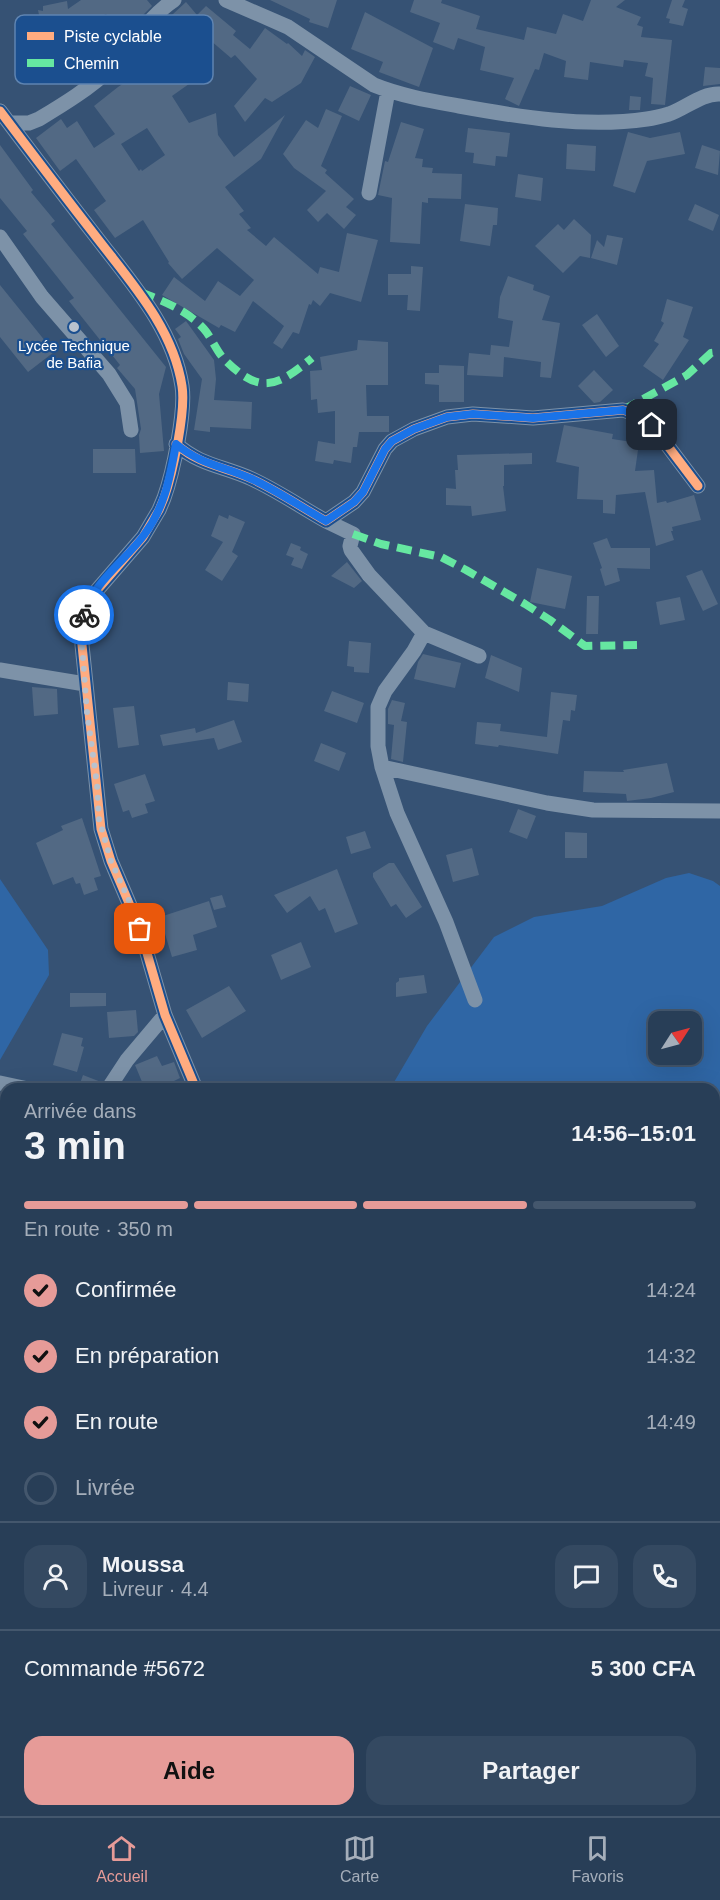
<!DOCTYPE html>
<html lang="fr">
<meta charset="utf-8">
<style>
:root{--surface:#283e57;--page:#344961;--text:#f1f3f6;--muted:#a5aeba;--line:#44576d;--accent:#e69b98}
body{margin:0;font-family:Helvetica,sans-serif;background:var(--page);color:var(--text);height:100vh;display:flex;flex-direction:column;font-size:22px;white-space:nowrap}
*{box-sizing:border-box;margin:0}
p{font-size:20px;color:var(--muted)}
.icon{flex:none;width:33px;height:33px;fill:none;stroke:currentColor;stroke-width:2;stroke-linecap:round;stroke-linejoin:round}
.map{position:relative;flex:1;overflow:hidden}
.sheet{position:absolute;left:0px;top:1083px;width:720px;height:734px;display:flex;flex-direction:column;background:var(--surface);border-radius:18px 18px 0 0;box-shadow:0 6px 24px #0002,0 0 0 2px var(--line)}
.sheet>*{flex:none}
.needle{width:39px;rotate:54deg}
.controls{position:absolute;left:648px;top:1011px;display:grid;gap:12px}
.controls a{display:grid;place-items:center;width:54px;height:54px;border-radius:12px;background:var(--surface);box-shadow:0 6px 24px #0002,0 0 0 2px var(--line);font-size:30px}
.pin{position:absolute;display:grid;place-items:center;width:51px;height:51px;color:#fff;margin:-26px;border-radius:12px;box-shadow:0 3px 9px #0006}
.courier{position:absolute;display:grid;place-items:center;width:60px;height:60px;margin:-30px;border:4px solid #1a73e8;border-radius:50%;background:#fff;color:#222;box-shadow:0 2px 8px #0007}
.summary em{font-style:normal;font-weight:600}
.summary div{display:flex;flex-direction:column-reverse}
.summary{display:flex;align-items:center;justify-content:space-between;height:102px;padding:0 24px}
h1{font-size:39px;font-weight:600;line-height:45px}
.bar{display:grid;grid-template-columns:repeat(4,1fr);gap:9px 6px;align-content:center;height:72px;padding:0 24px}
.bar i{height:8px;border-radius:4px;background:var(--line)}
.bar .on{background:var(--accent)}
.bar p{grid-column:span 4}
.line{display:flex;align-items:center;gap:15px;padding:0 24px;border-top:2px solid var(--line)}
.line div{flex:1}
.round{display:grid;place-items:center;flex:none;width:63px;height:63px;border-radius:18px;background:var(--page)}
ol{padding:0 24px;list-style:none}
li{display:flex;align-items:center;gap:18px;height:66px}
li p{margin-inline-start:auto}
li .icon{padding:6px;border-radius:50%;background:var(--accent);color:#111;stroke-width:4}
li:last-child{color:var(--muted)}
li i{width:33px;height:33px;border:3px solid var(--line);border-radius:50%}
.cta{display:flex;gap:12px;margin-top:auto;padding:12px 24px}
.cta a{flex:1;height:69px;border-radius:18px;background:var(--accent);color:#111;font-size:24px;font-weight:600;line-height:69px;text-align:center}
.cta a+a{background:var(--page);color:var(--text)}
.tabs{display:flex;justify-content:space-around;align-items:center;height:84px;border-top:2px solid var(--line);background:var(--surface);font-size:16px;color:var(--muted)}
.tabs a{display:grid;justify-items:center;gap:3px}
.tabs .on{color:var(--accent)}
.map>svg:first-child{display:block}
</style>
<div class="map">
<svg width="720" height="1816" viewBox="0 0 720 1816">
<rect width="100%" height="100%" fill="#365274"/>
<!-- green -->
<path fill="#2f66a5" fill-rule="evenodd" d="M689,873L713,881L720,886V1816H447L456,1810H714V1089H390L427,1026L494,937L534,917L602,906L666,878ZM658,1022H692V1054H658Z
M0,879L48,950L49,975L0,1060Z
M0,1178L6,1179V1810L139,1811L133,1816H0Z"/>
<!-- building -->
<path fill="#526984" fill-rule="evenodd" d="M81,0H147L152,6L124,34L106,14L86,24L88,32L83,33L84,36L45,44L38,10L43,11V6L67,1L68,9Z
M270,0H337L328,28L309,22L310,19Z
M414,0H442L441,3L480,16L476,29L524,40L527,27L556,34L563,14L583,21L591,0H625L616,7L641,17L637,25L643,27L641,37L672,40L665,105L651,104L653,78L645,76L648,63L624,60L623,67L590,62L588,80L564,77L566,61L544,53L539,70L535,69L519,106L505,99L514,78L480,70L485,47L458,38L454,50L433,42L440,23L410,12Z
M672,0H685L682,7L688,9L683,26L669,23L670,19L666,18Z
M186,2L197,15L206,6L236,31L233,35L250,49L265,28L287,44L288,43L302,56L305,50L315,57L301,83L272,102L265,98L245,122L234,106L257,79L235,55L231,58L210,40L183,61L196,79L172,96L189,123L216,113L218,135L234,157L285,115L261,159L225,187L244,211L239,214L251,228L247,230L266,246L274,237L318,274L320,267L339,272L347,233L378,240L361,302L330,293L320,306L313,300L311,305L309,304L299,334L293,332L282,349L273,343L284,326L253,301L235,332L221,325L219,328L162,295L174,277L205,301L218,281L240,296L254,280L217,248L182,279L168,263L169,262L143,220L115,238L94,210L106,201L76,159L60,171L36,138L61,119L67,128L77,121L94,148L115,134L94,106L118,87L150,66L147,61L158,55L155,50L172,40L160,26ZM147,128L165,155L142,171L141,169L139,171L121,144Z
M365,12L433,48L419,87L379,72L383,62L351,49Z
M705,67L720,68V84L703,86Z
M350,86L371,95L359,121L338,111Z
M630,96L641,97L640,110H629Z
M326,109L342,116L321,166L327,170L325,173L354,199L346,207L356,215L344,229L327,213L318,222L307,210L326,191L294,168L283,154L306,120L318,128Z
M401,122L424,129L415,158L423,159L422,167L433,168L432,173L462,174L461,199L428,198V203L422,202L420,244L390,242L392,198L378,195L385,161L388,162Z
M468,128L510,133L507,157L496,156L495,166L473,163L474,153L465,152Z
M628,132L650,138L680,132L685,154L647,161L635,193L613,186Z
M567,144L596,146L595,171L566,169Z
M0,145L33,190L31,192L55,221L51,224L166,367L159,394L164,451L140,453L139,435L141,429L135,389L117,368L120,365L69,301L74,298L23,234L27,231L0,198Z
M702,145L720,151L718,175L695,168Z
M518,174L543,178L541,201L515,197Z
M465,204L498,208L497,225H493L490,246L460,241Z
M695,204L719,215L713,231L688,220Z
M574,219L591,235L590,258L580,256L563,273L535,246L558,224L564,230Z
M607,235L623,238L617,265L591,258L597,240L604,247Z
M411,266L423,267L420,311L407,310L408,295H388V274H411Z
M508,276L534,285L533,290L550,296L542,320L560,323L551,378L540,377L541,362L504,357L503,377L467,375L469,353L490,355L491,345L509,347L513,321L498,318L500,297Z
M0,285L54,352L28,372L0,337Z
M667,299L693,307L683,337L689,340L663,380L643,366L659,344L654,341L664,323L661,321Z
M597,314L619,346L606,357L582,325Z
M186,321L214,360L216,379L214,400L252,402L251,429L210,427V432L194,430L202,379L184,354L178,339L181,337L175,329Z
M358,340L388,342V385H366L367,416H389V432H359L357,447H353L351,463L334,460L333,464L315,461L318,441L335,444V411L318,413L317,399L311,400L310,371L322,370L320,357L357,350Z
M439,365L464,366V402H439V385L425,384V373H439Z
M594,370L613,390L600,402L594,403L578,386Z
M564,425L613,434L612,439L639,443L635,471L654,470L657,503L666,501L667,503L694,495L701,520L672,527L673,531H671L674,540L656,546L645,492L616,495L615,514L603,513V500L577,499L579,467L556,462Z
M93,449H135L136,473H93Z
M532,453V464L504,465V486H503L506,511L472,516L471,506L446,505V488L456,489L455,470H458L457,455Z
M219,515L228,519L229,515L245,522L232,552L238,556L222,581L205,570L223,542L211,536Z
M607,538L611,548H650V569L617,568L620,581L605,586L600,569L602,568L593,543Z
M291,543L301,547L300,550L308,554L302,569L291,565L294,558L286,555Z
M347,562L362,581L354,588L331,576Z
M537,568L572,576L565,609L530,602Z
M702,570L718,604L703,611L686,576Z
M587,596H599L598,634H586Z
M680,597L685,620L660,625L656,602Z
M349,641L371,643L369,673L354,672V667L347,666Z
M423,654L461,663L455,688L414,679L418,662Z
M491,655L522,668L519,692L485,678Z
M228,682L249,684L248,702L227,700Z
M32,687L57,689L58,714L34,716Z
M332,691L364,703L357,723L324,711Z
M551,692L577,695L575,711L571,710L570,721L563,720L558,754L499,745L498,747L475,744L477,722L501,724L500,731L547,737Z
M392,700L405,703L401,721L407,722L403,762L391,759L394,725L388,724V709Z
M134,706L139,745L118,748L113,708Z
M234,720L242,742L218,750L214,738L163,746L160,735L195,728L196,733Z
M321,743L346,753L339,771L314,761Z
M667,763L674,792L651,798L627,801L626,794L583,792L584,771L624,772L623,770Z
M145,774L155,801L145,804L148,813L132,818L129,810L123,812L114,784Z
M518,809L536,816L527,839L509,832Z
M82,818L101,876L94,878L98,890L84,895L80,883L76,884L73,877L53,885L36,843L63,830L61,826Z
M365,831L371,848L351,854L346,837Z
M565,832L587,833V858H565Z
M472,848L479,875L453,882L446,855Z
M389,863H394L422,907L406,918L396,904L391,907L373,877V873Z
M337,869L358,924L335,933L325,908L319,911L310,896L287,913L274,895Z
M222,895L226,907L214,910L210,898Z
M209,901L217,927L193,935L197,950L172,957L160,917Z
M301,942L311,967L281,980L271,955Z
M424,975L427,993L396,997V983L399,981V978Z
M229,986L246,1011L202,1038L186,1010Z
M70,993H106V1006L70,1007Z
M136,1010L138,1032L134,1036L109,1038L107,1012Z
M62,1033L83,1038L81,1046L84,1047L77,1072L53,1065Z
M157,1056L162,1066L174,1062L180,1078L158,1089H145L135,1065Z
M83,1075L101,1082L98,1089H78Z"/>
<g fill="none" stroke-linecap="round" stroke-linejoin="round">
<!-- minor -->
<path stroke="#7d92a8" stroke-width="15" d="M226,0L288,27L374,85C401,96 431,101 459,106C520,117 585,128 647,119C654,118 662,116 669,114C686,108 702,93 720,94
M0,111C31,152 62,193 94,234C129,280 173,327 182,386C186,411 173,473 164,498L159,510L143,537L92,596L84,616L82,645L101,829L111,861L140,929L165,1015L196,1089
M9,123H29L39,119C64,104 90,88 111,68C133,46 147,18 174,0
M369,193L388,91
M0,237L42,297L109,374L127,403L131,430
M176,444C201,466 224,466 252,479C278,491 301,507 326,521L354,502L363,492L385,449L392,441L414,429L447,417L473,414L533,418L623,410L643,417L652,425L698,486
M326,521L353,534L350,546L351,550L369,575L424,633L414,651L385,691L378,707V746L382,767L397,813L446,922L475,1000
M424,633L479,656
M0,670L85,684
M382,767L547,803L593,810L720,811
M0,1083L28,1089
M108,1089L127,1060L165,1015
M0,1182L6,1175
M194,1816V1810"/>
<!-- quiet -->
<path stroke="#66e7a1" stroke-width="8" stroke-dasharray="15 8" stroke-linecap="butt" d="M140,292C163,301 187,310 204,329C212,338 216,351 225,360C260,395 277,387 312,358
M623,410L687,375L711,353L720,352
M353,534L381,544L441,557L466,570L525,604L550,620L585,646L637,645"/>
<!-- cycleway casing -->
<g stroke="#1b4f8f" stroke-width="13">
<path id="cycleway" d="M0,111C31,152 62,193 94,234C129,280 173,327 182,386C186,411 173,473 164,498L159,510L143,537L92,596L84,616L82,645L101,829L111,861L140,929L165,1015L196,1089
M176,444C201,466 224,466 252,479C278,491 301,507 326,521L354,502L363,492L385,449L392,441L414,429L447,417L473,414L533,418L623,410L643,417L652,425L698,486"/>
</g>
<!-- cycleway -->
<use href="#cycleway" stroke="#ffac80" stroke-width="9"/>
</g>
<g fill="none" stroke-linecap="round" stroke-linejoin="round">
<!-- done -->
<path stroke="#b9c2ce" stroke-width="6" stroke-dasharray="0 10.8" d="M84,615L82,645L87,712L97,784L99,819L111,861L131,905L140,929"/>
<!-- route -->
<path stroke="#1a73e8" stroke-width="8" d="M84,615C93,582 125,561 144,535C165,507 170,477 176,444C201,465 224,466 252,479C278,491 301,507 326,521L354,502L363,492L385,449L392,441L414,429L447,417L473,414L533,418L623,410L643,417L652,425"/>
</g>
<!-- markers -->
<circle fill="#b9c2ce" stroke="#1b4f8f" stroke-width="2" cx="74" cy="327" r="6"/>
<g text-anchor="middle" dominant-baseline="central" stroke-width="4.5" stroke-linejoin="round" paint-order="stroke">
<!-- poi labels -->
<g font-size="15" fill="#fff" stroke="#1b4f8f">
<text x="74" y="345">Lycée Technique<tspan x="74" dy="17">de Bafia</tspan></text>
</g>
</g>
<!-- legend -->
<rect x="15" y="15" width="198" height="69" rx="9" fill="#1b4f8f" stroke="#5f84b1" stroke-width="1.5"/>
<rect x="27" y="32" width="27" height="8" fill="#ffac80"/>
<rect x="27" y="59" width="27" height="8" fill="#66e7a1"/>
<g font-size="16" fill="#fff">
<text x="64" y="42">Piste cyclable</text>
<text x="64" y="69">Chemin</text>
</g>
</svg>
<div class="controls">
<a><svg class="needle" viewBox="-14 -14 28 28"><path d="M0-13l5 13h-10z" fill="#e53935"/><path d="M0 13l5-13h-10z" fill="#a5aeba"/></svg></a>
</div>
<div class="pin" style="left:140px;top:929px;background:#ea580c"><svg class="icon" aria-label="bag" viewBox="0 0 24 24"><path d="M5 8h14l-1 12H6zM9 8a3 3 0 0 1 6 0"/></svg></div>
<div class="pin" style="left:652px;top:425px;background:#1f2937"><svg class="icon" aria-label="home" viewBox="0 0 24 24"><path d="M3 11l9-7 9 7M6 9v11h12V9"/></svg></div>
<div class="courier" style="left:84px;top:615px"><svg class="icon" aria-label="bike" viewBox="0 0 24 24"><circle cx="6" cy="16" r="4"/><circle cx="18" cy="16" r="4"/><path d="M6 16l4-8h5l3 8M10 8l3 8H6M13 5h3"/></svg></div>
<section class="sheet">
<div class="summary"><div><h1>3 min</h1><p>Arrivée dans</p></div><em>14:56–15:01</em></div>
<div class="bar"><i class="on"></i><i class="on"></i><i class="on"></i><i></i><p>En route · 350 m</p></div>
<ol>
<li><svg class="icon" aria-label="check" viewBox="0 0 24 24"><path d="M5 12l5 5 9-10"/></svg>Confirmée<p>14:24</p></li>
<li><svg class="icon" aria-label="check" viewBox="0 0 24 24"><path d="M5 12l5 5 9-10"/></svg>En préparation<p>14:32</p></li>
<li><svg class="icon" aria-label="check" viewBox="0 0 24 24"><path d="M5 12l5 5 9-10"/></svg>En route<p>14:49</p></li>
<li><i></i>Livrée</li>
</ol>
<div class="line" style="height:108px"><a class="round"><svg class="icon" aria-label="person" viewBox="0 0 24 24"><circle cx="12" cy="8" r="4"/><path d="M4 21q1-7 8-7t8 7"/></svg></a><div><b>Moussa</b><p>Livreur · 4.4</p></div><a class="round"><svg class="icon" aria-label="chat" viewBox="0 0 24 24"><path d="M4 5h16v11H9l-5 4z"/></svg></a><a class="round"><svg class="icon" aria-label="phone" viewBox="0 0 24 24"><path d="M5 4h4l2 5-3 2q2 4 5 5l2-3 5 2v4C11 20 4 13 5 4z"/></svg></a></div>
<div class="line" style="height:78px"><div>Commande #5672</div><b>5 300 CFA</b></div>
<div class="cta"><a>Aide</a><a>Partager</a></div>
</section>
</div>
<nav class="tabs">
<a class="on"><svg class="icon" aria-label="home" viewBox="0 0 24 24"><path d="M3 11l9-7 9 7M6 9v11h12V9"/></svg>Accueil</a>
<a><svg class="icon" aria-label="map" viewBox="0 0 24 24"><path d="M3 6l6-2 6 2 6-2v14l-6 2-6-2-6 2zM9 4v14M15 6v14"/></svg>Carte</a>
<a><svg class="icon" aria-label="saved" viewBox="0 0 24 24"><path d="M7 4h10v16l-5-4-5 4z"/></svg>Favoris</a>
</nav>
